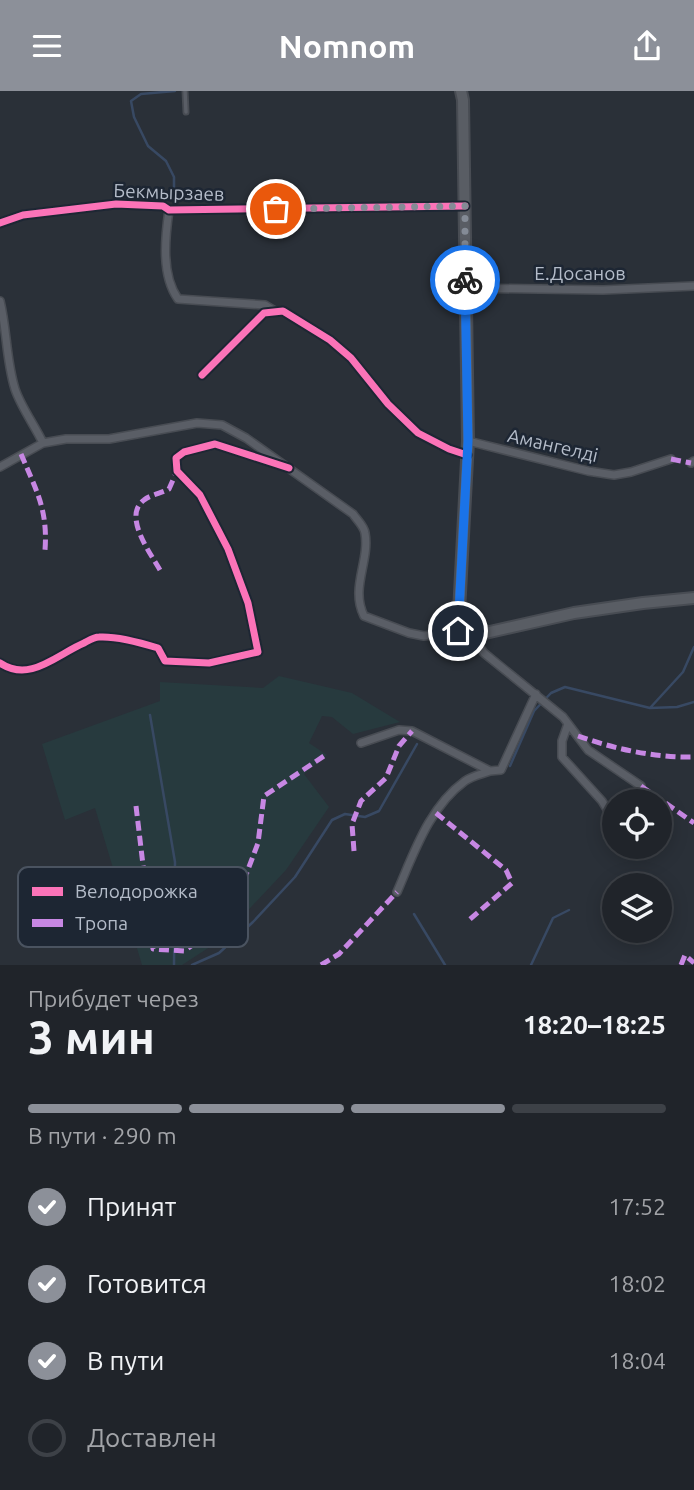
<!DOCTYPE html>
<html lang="ru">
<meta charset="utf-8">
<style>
:root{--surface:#20242a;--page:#2d3036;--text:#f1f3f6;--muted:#a2a4a8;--line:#3d4147;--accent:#8c9099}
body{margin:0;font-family:Ubuntu,sans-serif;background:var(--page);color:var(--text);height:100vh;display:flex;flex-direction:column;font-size:26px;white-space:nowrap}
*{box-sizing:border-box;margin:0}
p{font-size:23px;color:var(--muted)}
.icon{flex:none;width:38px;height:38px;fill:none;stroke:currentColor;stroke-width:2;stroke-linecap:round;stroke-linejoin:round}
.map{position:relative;height:874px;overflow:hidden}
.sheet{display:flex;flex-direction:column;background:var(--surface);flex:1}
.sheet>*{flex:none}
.buttons{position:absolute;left:602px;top:698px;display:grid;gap:14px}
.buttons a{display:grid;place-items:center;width:70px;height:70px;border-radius:50%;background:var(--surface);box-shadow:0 4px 18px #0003,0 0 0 2px var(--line);font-size:35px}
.pin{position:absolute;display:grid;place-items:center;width:60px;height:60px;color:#fff;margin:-30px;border:4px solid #fff;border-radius:50%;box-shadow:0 2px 7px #0007}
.courier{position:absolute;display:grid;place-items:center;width:70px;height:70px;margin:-35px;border:5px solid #1a73e8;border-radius:50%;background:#fff;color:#222;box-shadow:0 2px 9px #0007}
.overview em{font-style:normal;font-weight:700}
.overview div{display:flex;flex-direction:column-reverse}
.overview{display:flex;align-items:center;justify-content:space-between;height:119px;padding:0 28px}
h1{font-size:46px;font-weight:700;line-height:52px}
.bar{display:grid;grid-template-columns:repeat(4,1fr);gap:10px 7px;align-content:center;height:84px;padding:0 28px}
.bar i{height:9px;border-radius:5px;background:var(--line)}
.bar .on{background:var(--accent)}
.bar p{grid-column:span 4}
ol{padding:0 28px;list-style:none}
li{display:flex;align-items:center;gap:21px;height:77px}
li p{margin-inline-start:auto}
li .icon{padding:7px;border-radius:50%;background:var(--accent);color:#fff;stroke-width:4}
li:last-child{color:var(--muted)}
li i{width:38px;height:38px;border:4px solid var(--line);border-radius:50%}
header{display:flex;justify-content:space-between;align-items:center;height:91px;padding:0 28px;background:var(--accent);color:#fff;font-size:32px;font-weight:700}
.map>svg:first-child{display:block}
</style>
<header><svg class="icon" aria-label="menu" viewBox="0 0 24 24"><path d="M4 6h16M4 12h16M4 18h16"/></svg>Nomnom<svg class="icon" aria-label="share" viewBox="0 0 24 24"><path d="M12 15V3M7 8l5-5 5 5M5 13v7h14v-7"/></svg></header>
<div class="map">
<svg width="694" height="874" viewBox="0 0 694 874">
<rect width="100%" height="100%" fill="#2a3038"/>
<!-- green -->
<path fill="#273a3e" d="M279,585L352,602L400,631L353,643L332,626L322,625L309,652L327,664L304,683L329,716L286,779L219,850L182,874H142L95,717L65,729L42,653L160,610V591L263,597Z"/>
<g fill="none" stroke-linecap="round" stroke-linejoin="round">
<!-- stream -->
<path stroke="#384963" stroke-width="2.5" d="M174,110V86L166,70L148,55L134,26L131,10L141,3L175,0
M650,617L683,581L694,556
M150,624L175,771L174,874
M510,675L534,620L551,602L565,596L650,617L677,616L694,611
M414,823L445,874
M192,874L219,862L253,831L295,786L332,729L345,723L365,726L379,720L417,653
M531,874L553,827L569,819"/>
<!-- service casing -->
<g stroke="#484c53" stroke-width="7">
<path id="service" d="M185,0L186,21"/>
</g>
<!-- minor casing -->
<g stroke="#484c53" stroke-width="10">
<path id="minor" d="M169,119C165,147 161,184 178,208L265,214L275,220
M0,132L23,124L116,113L163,115L169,119L465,115
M465,197L603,199L694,195
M0,210C7,239 6,269 15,298C21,316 35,335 43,352
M202,284L264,222L283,220L330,249L351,267L388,313L418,342L449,358L467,364
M468,350L588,380L614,384L631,381L671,368
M691,372L694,370
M0,376L43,352L66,348H109L197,332L222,334L246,347L353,423C357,429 364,435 365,442C370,470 350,497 364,525L409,542L424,545L458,540
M472,545L484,562L563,626L588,659L641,695
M0,572C30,592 56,564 84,552C88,550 94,546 99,546C115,545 142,552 158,557L165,570L209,572L258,561L248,512L228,458L200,404L177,380L176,367L184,361L215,353L289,377
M568,633L562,650V666L602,710L614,730
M361,652L399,639L412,640L490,680L501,679L536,603
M397,801C414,762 429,716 465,690C472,685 482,683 490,680"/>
</g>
<!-- secondary casing -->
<g stroke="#484c53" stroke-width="14">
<path id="secondary" d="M461,0L463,9L468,350L458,540L472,545L574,522L643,512L694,507"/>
</g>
<!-- service -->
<use href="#service" stroke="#5a5e66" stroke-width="3.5"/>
<!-- minor -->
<use href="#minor" stroke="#5a5e66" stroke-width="7"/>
<!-- secondary -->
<use href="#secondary" stroke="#595d64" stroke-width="10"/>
<!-- quiet -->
<path stroke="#c787e3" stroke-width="5" stroke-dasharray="10 5" stroke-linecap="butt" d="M21,363C36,399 48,418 45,459
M671,368L691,372
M160,479C151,463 122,425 144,409C150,404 162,402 169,398L177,380
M578,645C615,658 655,667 694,666
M641,695L694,732
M136,715L153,858L184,860L211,841L232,821L258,752L264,705L324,665
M436,722L506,779L512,792L468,830
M354,760L352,733L361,710L386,687L399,655L412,640
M321,874L339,863L397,801
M681,874L685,864L694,872"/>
<!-- cycleway casing -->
<g stroke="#1d2633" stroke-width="11">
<path id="cycleway" d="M0,132L23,124L116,113L163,115L169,119L465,115
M202,284L264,222L283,220L330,249L351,267L388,313L418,342L449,358L467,364
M0,572C30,592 56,564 84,552C88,550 94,546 99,546C115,545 142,552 158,557L165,570L209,572L258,561L248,512L228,458L200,404L177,380L176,367L184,361L215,353L289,377"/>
</g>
<!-- cycleway -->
<use href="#cycleway" stroke="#fb73b8" stroke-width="7"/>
</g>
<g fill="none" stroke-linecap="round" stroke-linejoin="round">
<!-- done -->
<path stroke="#848b96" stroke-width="7" stroke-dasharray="0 12.6" d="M276,118L465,115V189"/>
<!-- route -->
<path stroke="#1a73e8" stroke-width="9" d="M458,540L468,350L465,189"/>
</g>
<g text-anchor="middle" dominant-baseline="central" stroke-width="5" stroke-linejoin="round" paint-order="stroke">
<!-- street labels -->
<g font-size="19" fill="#b4bcc9" stroke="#1d2633">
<text transform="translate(169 101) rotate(2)">Бекмырзаев</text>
<text x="580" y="182">Е.Досанов</text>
<text transform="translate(553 354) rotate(13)">Амангелді</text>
</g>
</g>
<!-- legend -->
<rect x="18" y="776" width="230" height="80" rx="10" fill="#1d2633" stroke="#4a5360" stroke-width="2"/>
<rect x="32" y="796" width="31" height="9" fill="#fb73b8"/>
<rect x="32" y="828" width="31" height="8" fill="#c787e3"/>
<g font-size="19" fill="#b4bcc9">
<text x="75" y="807">Велодорожка</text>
<text x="75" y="839">Тропа</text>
</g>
</svg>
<div class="buttons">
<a><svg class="icon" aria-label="locate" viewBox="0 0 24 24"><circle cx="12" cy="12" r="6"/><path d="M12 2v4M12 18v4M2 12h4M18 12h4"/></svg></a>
<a><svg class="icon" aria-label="layers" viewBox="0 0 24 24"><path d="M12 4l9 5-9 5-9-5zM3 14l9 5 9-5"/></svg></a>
</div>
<div class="pin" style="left:276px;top:118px;background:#ea580c"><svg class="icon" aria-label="bag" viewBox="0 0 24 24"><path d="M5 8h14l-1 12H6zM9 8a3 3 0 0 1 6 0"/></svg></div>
<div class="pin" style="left:458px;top:540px;background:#1f2937"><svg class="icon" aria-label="home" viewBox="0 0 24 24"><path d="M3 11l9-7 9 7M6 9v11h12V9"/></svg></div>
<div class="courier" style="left:465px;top:189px"><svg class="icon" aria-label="bike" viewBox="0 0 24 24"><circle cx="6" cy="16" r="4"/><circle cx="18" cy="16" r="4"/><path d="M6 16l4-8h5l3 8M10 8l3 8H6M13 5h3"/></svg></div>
</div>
<section class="sheet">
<div class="overview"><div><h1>3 мин</h1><p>Прибудет через</p></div><em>18:20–18:25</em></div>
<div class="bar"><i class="on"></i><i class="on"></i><i class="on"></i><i></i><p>В пути · 290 m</p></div>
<ol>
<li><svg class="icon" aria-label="check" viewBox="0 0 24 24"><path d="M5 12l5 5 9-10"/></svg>Принят<p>17:52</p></li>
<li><svg class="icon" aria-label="check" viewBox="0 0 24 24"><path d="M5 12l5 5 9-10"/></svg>Готовится<p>18:02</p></li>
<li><svg class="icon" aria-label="check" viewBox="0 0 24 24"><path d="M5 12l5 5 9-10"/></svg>В пути<p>18:04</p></li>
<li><i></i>Доставлен</li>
</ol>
</section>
